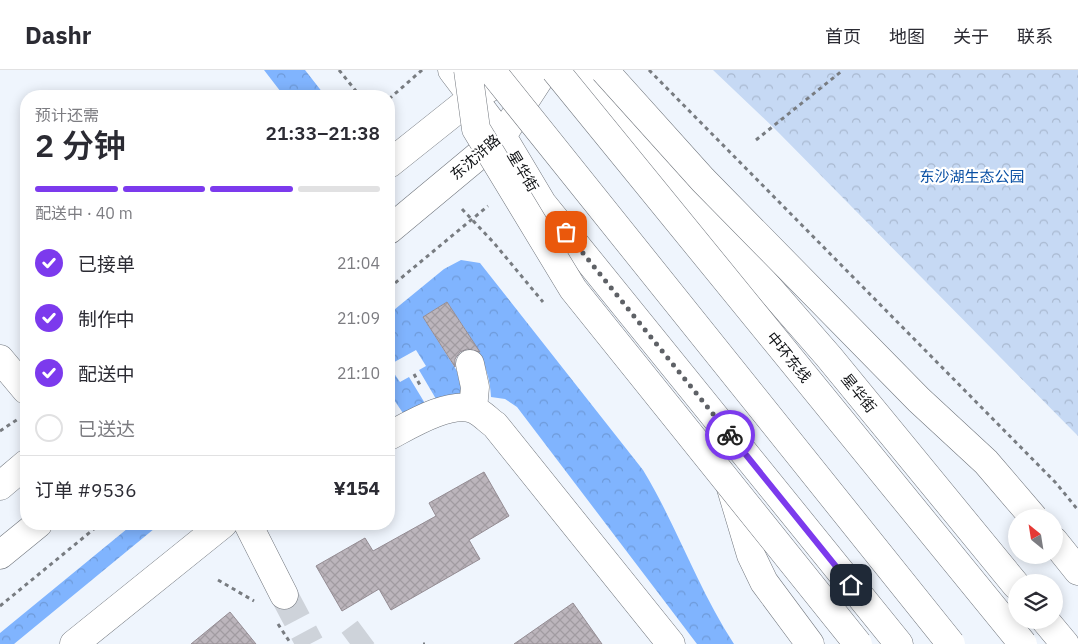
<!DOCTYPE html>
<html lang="zh">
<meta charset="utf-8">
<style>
:root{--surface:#fff;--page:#f2f2f3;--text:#2b2b33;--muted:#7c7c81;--line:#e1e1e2;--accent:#7c3aed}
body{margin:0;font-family:"IBM Plex Sans","Noto Sans SC",sans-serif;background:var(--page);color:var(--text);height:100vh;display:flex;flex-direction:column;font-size:19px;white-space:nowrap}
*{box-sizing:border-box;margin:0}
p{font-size:16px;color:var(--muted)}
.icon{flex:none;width:28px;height:28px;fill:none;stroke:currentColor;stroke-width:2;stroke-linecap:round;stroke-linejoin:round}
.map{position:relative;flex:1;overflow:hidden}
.drawer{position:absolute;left:20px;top:20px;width:375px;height:440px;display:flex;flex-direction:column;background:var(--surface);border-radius:20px;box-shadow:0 2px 12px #0003}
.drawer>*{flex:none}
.needle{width:32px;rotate:330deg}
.buttons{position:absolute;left:1008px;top:439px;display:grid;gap:10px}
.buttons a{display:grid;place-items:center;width:55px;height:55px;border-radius:50%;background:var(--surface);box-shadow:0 2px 12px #0003;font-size:25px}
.pin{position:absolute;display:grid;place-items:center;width:42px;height:42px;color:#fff;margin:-21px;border-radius:10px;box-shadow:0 2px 8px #0006}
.courier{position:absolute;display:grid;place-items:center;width:50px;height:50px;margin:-25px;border:4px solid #7c3aed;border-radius:50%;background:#fff;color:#222;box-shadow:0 1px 6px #0007}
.headline em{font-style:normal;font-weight:600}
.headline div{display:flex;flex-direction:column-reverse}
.headline{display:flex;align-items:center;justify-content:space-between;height:85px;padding:0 15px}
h1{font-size:32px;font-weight:600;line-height:38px}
.bar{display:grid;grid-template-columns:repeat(4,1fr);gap:8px 5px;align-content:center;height:60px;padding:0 15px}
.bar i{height:6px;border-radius:4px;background:var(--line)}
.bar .selected{background:var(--accent)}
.bar p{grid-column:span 4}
.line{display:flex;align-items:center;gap:12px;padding:0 15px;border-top:1px solid var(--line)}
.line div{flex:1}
ol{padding:0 15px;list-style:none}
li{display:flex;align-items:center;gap:15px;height:55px}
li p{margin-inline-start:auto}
li .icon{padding:5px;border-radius:50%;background:var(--accent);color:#fff;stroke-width:4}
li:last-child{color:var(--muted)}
li i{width:28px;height:28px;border:2px solid var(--line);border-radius:50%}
header{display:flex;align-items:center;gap:30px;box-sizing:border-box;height:70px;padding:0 25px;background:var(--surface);border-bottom:1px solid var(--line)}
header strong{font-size:24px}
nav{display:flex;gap:28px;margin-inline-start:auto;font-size:18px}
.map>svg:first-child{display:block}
</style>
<header>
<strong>Dashr</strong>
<nav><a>首页</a><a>地图</a><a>关于</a><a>联系</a></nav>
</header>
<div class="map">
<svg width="1078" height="574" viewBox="0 0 1078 574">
<defs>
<pattern id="forest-crowns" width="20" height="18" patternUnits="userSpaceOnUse" patternTransform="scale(1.25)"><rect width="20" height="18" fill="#80b4fe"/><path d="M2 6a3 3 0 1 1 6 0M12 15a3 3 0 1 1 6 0" fill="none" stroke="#6e9ad9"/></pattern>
<pattern id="park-crowns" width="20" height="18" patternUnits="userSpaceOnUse" patternTransform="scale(1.25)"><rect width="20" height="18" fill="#c6d9f4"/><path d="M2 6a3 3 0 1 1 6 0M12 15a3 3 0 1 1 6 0" fill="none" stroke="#a9b9d0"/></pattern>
<pattern id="building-cross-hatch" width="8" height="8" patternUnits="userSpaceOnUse" patternTransform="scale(1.25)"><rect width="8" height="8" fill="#bcb5bc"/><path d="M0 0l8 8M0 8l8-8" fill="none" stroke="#a19ba1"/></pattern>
</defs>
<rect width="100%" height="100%" fill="#eff5fd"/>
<!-- forest -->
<path fill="url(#forest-crowns)" d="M264,0H305L323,23V26H284Z
M461,190L480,193L643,400C677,456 698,519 734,574H697L517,337L505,329L491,327C490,290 467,263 447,232L423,247L457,301L462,323L436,329L419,300L426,296L416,280L389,295V244L444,199Z
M389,296L400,312L409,307L426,335L405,346L392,327L389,328Z
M133,454H160L14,574H0V563Z"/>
<!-- park -->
<path fill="url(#park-crowns)" d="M713,0H1078V366L774,58Z"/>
<!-- building -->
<path fill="url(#building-cross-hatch)" stroke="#948c93" d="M447,232L480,282L467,279L460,282L455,289V297L423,247Z
M484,402L509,446L469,470L480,489L391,540L379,519L342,541L316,496L365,468L373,481L436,446L429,433Z
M573,533L602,574H514Z
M230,542L256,574H191Z"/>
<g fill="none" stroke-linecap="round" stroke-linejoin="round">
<!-- minor-tunnel -->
<path stroke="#ced3da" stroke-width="28" stroke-dasharray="28 14" stroke-linecap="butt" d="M284,525L310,574
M350,574L366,562"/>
<!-- minor casing -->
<g stroke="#71767d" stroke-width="29">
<path id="minor" d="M0,289L26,320
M470,294L475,317L473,339
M389,366C410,355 449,331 473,339C481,342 489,351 495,355L671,574
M248,454L284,525
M74,574L223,454"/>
</g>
<!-- major casing -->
<g stroke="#71767d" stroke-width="29">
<path id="major" d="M452,0L502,66L542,133L899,574
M579,0L829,287L1016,515
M389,94L473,27L521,0
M389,160L502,66L545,0
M730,415L751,485L764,512L810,574
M0,416L26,394
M0,485L38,454
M1045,550L1065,574"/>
</g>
<!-- highway casing -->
<g stroke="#71767d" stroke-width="29">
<path id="highway" d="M1054,471L1078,501"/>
</g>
<!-- path -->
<path stroke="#787c81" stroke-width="3" stroke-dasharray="4 4" stroke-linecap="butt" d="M339,0L360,26
M649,0L1056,413L1078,440
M389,29L422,0
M756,70L843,0
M462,139L494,173L543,232
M389,218L488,136
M414,304L421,317
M0,361L18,349
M218,510L254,531
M0,536L100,454
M278,554L291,574
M423,574H425"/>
<!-- minor -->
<use href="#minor" stroke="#fff" stroke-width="28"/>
<!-- major -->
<use href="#major" stroke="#fff" stroke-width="28"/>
<!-- highway -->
<use href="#highway" stroke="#fff" stroke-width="28"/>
<!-- highway-bridge casing -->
<g stroke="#71767d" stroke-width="29" stroke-linecap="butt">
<path id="highway-bridge" d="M468,0L476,59L573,219L858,574
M491,0L951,574
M555,0L1023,574
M604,0L703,110L919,330L986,392L1034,448"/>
</g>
<!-- highway-bridge -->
<use href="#highway-bridge" stroke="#fff" stroke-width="28"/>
</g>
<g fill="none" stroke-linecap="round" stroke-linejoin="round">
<!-- done -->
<path stroke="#5e6166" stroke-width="5" stroke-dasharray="0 9" d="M566,162L730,365"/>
<!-- route -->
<path stroke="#7c3aed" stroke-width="6" d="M730,365L851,515"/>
</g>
<g text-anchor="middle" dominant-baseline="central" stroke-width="4.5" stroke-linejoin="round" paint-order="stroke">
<!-- street labels -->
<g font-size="15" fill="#101215" stroke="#fff">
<text transform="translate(475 87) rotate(-41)">东沈浒路</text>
<text transform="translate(523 101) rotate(59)">星华街</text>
<text transform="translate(789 287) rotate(51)">中环东线</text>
<text transform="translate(859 323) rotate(51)">星华街</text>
</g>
<!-- park labels -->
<g font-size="15" fill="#0a50a4" stroke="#fff">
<text x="972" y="106">东沙湖生态公园</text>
</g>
</g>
</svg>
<div class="buttons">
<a><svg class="needle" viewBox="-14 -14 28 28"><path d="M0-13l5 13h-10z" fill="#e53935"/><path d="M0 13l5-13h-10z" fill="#7c7c81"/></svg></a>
<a><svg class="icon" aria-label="layers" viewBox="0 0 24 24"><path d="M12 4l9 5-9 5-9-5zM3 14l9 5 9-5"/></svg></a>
</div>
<div class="pin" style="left:566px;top:162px;background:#ea580c"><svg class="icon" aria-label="bag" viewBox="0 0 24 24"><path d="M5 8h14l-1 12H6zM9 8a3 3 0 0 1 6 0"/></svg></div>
<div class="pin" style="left:851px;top:515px;background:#1f2937"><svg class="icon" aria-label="home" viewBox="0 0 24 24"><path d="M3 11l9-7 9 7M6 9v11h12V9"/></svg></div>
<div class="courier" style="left:730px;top:365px"><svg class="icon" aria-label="bike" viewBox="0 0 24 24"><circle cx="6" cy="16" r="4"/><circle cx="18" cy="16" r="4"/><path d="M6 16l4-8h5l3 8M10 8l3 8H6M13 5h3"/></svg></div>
<section class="drawer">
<div class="headline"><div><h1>2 分钟</h1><p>预计还需</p></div><em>21:33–21:38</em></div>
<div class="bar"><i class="selected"></i><i class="selected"></i><i class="selected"></i><i></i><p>配送中 · 40 m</p></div>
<ol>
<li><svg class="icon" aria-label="check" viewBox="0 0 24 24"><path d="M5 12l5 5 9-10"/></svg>已接单<p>21:04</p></li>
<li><svg class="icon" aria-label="check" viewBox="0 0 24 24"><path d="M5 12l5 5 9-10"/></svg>制作中<p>21:09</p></li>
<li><svg class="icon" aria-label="check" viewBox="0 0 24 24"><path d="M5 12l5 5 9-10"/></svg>配送中<p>21:10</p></li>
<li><i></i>已送达</li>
</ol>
<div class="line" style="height:65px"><div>订单 #9536</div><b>¥154</b></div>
</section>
</div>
